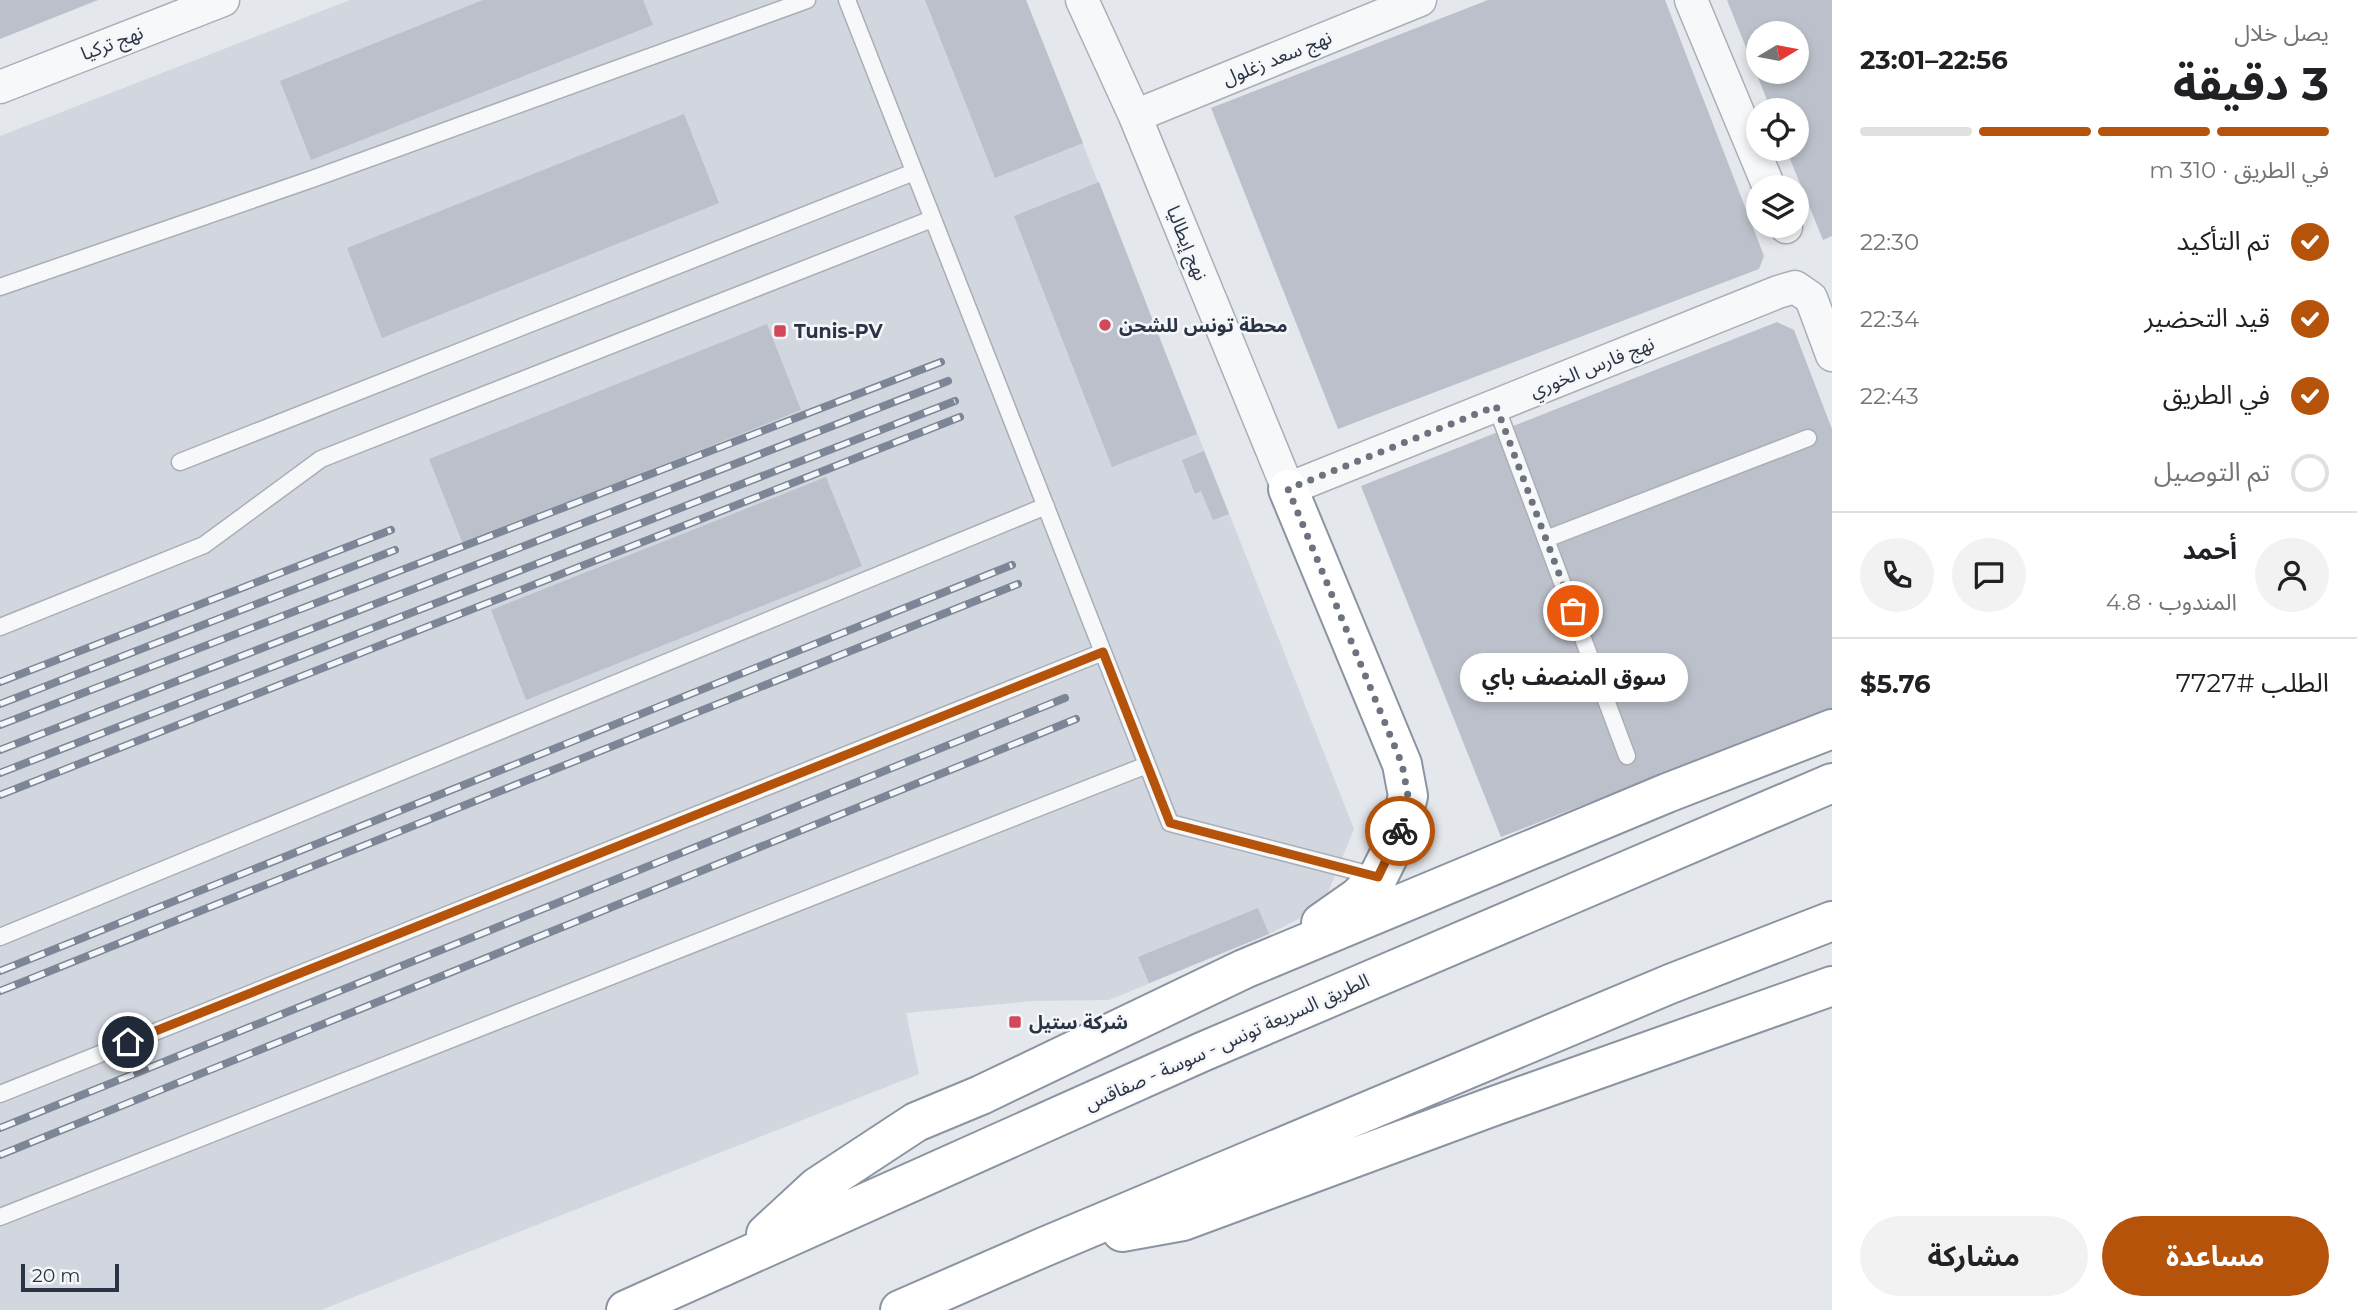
<!DOCTYPE html>
<html lang="ar">
<meta charset="utf-8">
<style>
:root{--surface:#fff;--page:#f2f2f2;--text:#202124;--muted:#757577;--line:#e0e0e0;--accent:#b45309}
body{margin:0;font-family:Montserrat,"Noto Sans Arabic",sans-serif;background:var(--page);color:var(--text);direction:rtl;height:100vh;display:flex;flex-direction:column;font-size:26px;white-space:nowrap}
*{box-sizing:border-box;margin:0}
p{font-size:23px;color:var(--muted)}
.icon{flex:none;width:38px;height:38px;fill:none;stroke:currentColor;stroke-width:2;stroke-linecap:round;stroke-linejoin:round}
.map{position:relative;flex:1;overflow:hidden;direction:ltr}
.details{display:flex;flex-direction:column;background:var(--surface);width:525px}
.details>*{flex:none}
.needle{width:46px;rotate:80deg}
.controls{position:absolute;left:1746px;top:21px;display:grid;gap:14px}
.controls a{display:grid;place-items:center;width:63px;height:63px;border-radius:50%;background:var(--surface);box-shadow:0 4px 10px #0003;font-size:35px}
.scale{position:absolute;left:21px;bottom:18px;width:98px;box-sizing:border-box;padding-left:7px;border:4px solid #2b3445;border-top:0;font-size:19px;line-height:24px;white-space:nowrap;color:#2b3445;-webkit-text-stroke:5px #f4f6f9;paint-order:stroke}
.pin{position:absolute;display:grid;place-items:center;width:60px;height:60px;color:#fff;margin:-30px;border:4px solid #fff;border-radius:50%;box-shadow:0 2px 7px #0007}
.courier{position:absolute;display:grid;place-items:center;width:70px;height:70px;margin:-35px;border:5px solid #b45309;border-radius:50%;background:#fff;color:#222;box-shadow:0 2px 9px #0007}
.bubble{position:absolute;height:49px;border-radius:24px;background:var(--surface);box-shadow:0 4px 10px #0003;font-size:23px;font-weight:700;line-height:49px;text-align:center;direction:rtl}
.overview em{font-style:normal;font-weight:700}
.overview div{display:flex;flex-direction:column-reverse}
.overview{display:flex;align-items:center;justify-content:space-between;height:119px;padding:0 28px}
h1{font-size:46px;font-weight:700;line-height:52px}
.bar{display:grid;grid-template-columns:repeat(4,1fr);gap:10px 7px;align-content:center;height:84px;padding:0 28px}
.bar i{height:9px;border-radius:5px;background:var(--line)}
.bar .active{background:var(--accent)}
.bar p{grid-column:span 4}
.line{display:flex;align-items:center;gap:18px;padding:0 28px;border-top:2px solid var(--line)}
.line div{flex:1}
.round{display:grid;place-items:center;flex:none;width:74px;height:74px;border-radius:37px;background:var(--page)}
ol{padding:0 28px;list-style:none}
li{display:flex;align-items:center;gap:21px;height:77px}
li p{margin-inline-start:auto}
li .icon{padding:7px;border-radius:50%;background:var(--accent);color:#fff;stroke-width:4}
li:last-child{color:var(--muted)}
li i{width:38px;height:38px;border:4px solid var(--line);border-radius:50%}
.button{display:flex;gap:14px;margin-top:auto;padding:14px 28px}
.button a{flex:1;height:80px;border-radius:42px;background:var(--accent);color:#fff;font-size:28px;font-weight:700;line-height:80px;text-align:center}
.button a+a{background:var(--page);color:var(--text)}
main{display:flex;flex:1;min-height:0}
.map>svg:first-child{display:block}
</style>
<main>
<section class="details">
<div class="overview"><div><h1>3 دقيقة</h1><p>يصل خلال</p></div><em>22:56–23:01</em></div>
<div class="bar"><i class="active"></i><i class="active"></i><i class="active"></i><i></i><p>في الطريق · 310 m</p></div>
<ol>
<li><svg class="icon" aria-label="check" viewBox="0 0 24 24"><path d="M5 12l5 5 9-10"/></svg>تم التأكيد<p>22:30</p></li>
<li><svg class="icon" aria-label="check" viewBox="0 0 24 24"><path d="M5 12l5 5 9-10"/></svg>قيد التحضير<p>22:34</p></li>
<li><svg class="icon" aria-label="check" viewBox="0 0 24 24"><path d="M5 12l5 5 9-10"/></svg>في الطريق<p>22:43</p></li>
<li><i></i>تم التوصيل</li>
</ol>
<div class="line" style="height:126px"><a class="round"><svg class="icon" aria-label="person" viewBox="0 0 24 24"><circle cx="12" cy="8" r="4"/><path d="M4 21q1-7 8-7t8 7"/></svg></a><div><b>أحمد</b><p>المندوب · 4.8</p></div><a class="round"><svg class="icon" aria-label="chat" viewBox="0 0 24 24"><path d="M4 5h16v11H9l-5 4z"/></svg></a><a class="round"><svg class="icon" aria-label="phone" viewBox="0 0 24 24"><path d="M5 4h4l2 5-3 2q2 4 5 5l2-3 5 2v4C11 20 4 13 5 4z"/></svg></a></div>
<div class="line" style="height:91px"><div>الطلب #7727</div><b>$5.76</b></div>
<div class="button"><a>مساعدة</a><a>مشاركة</a></div>
</section>
<div class="map">
<svg width="1832" height="1310" viewBox="0 0 1832 1310">
<rect width="100%" height="100%" fill="#e4e7ec"/>
<!-- built -->
<path fill="#d2d6de" d="M350,0H1026L1354,829L1322,907L1269,934L1109,1000L1033,1001L906,1013L919,1074L321,1310H0V136Z"/>
<!-- building -->
<path fill="#bbc0ca" fill-rule="evenodd" d="M0,0H98L0,39Z
M483,0H643L653,25L311,160L280,81Z
M925,0H1026L1083,143L995,178Z
M1488,0H1665L1764,256L1759,269L1338,429L1211,108Z
M1727,0H1832V236L1823,240L1786,149H1797V110H1771ZM1759,33H1797V72H1759Z
M684,114L719,203L382,338L347,248Z
M1099,182L1197,434L1112,467L1014,216Z
M1777,322L1794,330L1832,429V708L1501,837L1361,486Z
M767,324L801,410L463,544L429,459Z
M1204,451L1229,514L1213,520L1201,491L1195,494L1182,460Z
M826,477L862,566L526,700L491,610Z
M1258,908L1269,934L1149,983L1138,957Z"/>
<g fill="none" stroke-linecap="round" stroke-linejoin="round">
<!-- lane casing -->
<g stroke="#a9aeb7" stroke-width="19">
<path id="lane" d="M847,0L1170,823L1375,876
M0,287L315,178L807,0
M1496,406L1627,756
M180,462L914,172
M1546,539L1808,438
M0,627L204,545L321,459L932,219
M0,937L1046,506
M0,1094L1103,652
M0,1217L1147,765"/>
</g>
<!-- street casing -->
<g stroke="#a9aeb7" stroke-width="35">
<path id="street" d="M1082,0L1135,116L1288,489L1778,292L1795,287L1811,298L1832,355
M1691,0L1769,187
M0,87L223,0
M1135,116L1420,0
M1785,226L1786,227"/>
</g>
<!-- highway casing -->
<g stroke="#8b94a3" stroke-width="42">
<path id="highway" d="M1288,489L1402,764L1408,796L1396,841L1378,877L1358,897L1321,923
M1122,1232L1183,1221L1494,1106L1832,986
M766,1234L817,1187L916,1122L981,1095L1244,969L1667,793L1832,729
M626,1310L1202,1052L1832,783
M900,1310L1044,1247L1670,984L1832,921"/>
</g>
<!-- lane -->
<use href="#lane" stroke="#f7f8fa" stroke-width="16"/>
<!-- street -->
<use href="#street" stroke="#f7f8fa" stroke-width="32"/>
<!-- highway -->
<use href="#highway" stroke="#fff" stroke-width="38"/>
<!-- rail casing -->
<g stroke="#7d8696" stroke-width="8">
<path id="rail" d="M0,682L391,530
M0,704L395,550
M0,725L941,362
M0,750L948,381
M0,773L955,401
M0,795L960,417
M0,971L1012,565
M0,991L1018,584
M0,1128L1065,698
M0,1155L1076,719"/>
</g>
<!-- rail -->
<use href="#rail" stroke="#f4f6f9" stroke-width="5" stroke-dasharray="16" stroke-linecap="butt"/>
</g>
<g fill="none" stroke-linecap="round" stroke-linejoin="round">
<!-- done -->
<path stroke="#6c737f" stroke-width="7" stroke-dasharray="0 12.6" d="M1400,831L1408,796L1402,764L1288,489L1496,406L1573,611"/>
<!-- route -->
<path stroke="#b45309" stroke-width="9" d="M128,1042L1103,652L1170,823L1378,877L1400,831"/>
</g>
<!-- markers -->
<g fill="#d1495b" stroke="#f4f6f9" stroke-width="2.5">
<circle cx="1105" cy="325" r="7"/>
<rect x="773" y="324" width="14" height="14" rx="3.5"/>
<rect x="1008" y="1015" width="14" height="14" rx="3.5"/>
</g>
<g text-anchor="middle" dominant-baseline="central" stroke-width="5" stroke-linejoin="round" paint-order="stroke">
<!-- street labels -->
<g font-size="19" fill="#2b3445" stroke="#f4f6f9">
<text transform="translate(112 43) rotate(-21)">نهج تركيا</text>
<text transform="translate(1277 58) rotate(-22)">نهج سعد زغلول</text>
<text transform="translate(1187 243) rotate(68)">نهج إيطاليا</text>
<text transform="translate(1592 367) rotate(-22)">نهج فارس الخوري</text>
<text transform="translate(1227 1042) rotate(-24)">الطريق السريعة تونس - سوسة - صفاقس</text>
</g>
<!-- poi labels -->
<g font-size="19" font-weight="bold" fill="#2b3445" stroke="#f4f6f9" text-anchor="start">
<text x="1119" y="325">محطة تونس للشحن</text>
<text x="794" y="331">Tunis-PV</text>
<text x="1029" y="1022">شركة ستيل</text>
</g>
</g>
</svg>
<div class="controls">
<a><svg class="needle" viewBox="-14 -14 28 28"><path d="M0-13l5 13h-10z" fill="#e53935"/><path d="M0 13l5-13h-10z" fill="#757577"/></svg></a>
<a><svg class="icon" aria-label="locate" viewBox="0 0 24 24"><circle cx="12" cy="12" r="6"/><path d="M12 2v4M12 18v4M2 12h4M18 12h4"/></svg></a>
<a><svg class="icon" aria-label="layers" viewBox="0 0 24 24"><path d="M12 4l9 5-9 5-9-5zM3 14l9 5 9-5"/></svg></a>
</div>
<div class="scale">20 m</div>
<div class="pin" style="left:1573px;top:611px;background:#ea580c"><svg class="icon" aria-label="bag" viewBox="0 0 24 24"><path d="M5 8h14l-1 12H6zM9 8a3 3 0 0 1 6 0"/></svg></div>
<div class="pin" style="left:128px;top:1042px;background:#1f2937"><svg class="icon" aria-label="home" viewBox="0 0 24 24"><path d="M3 11l9-7 9 7M6 9v11h12V9"/></svg></div>
<div class="courier" style="left:1400px;top:831px"><svg class="icon" aria-label="bike" viewBox="0 0 24 24"><circle cx="6" cy="16" r="4"/><circle cx="18" cy="16" r="4"/><path d="M6 16l4-8h5l3 8M10 8l3 8H6M13 5h3"/></svg></div>
<div class="bubble" style="left:1460px;top:653px;width:228px">سوق المنصف باي</div>
</div>
</main>
